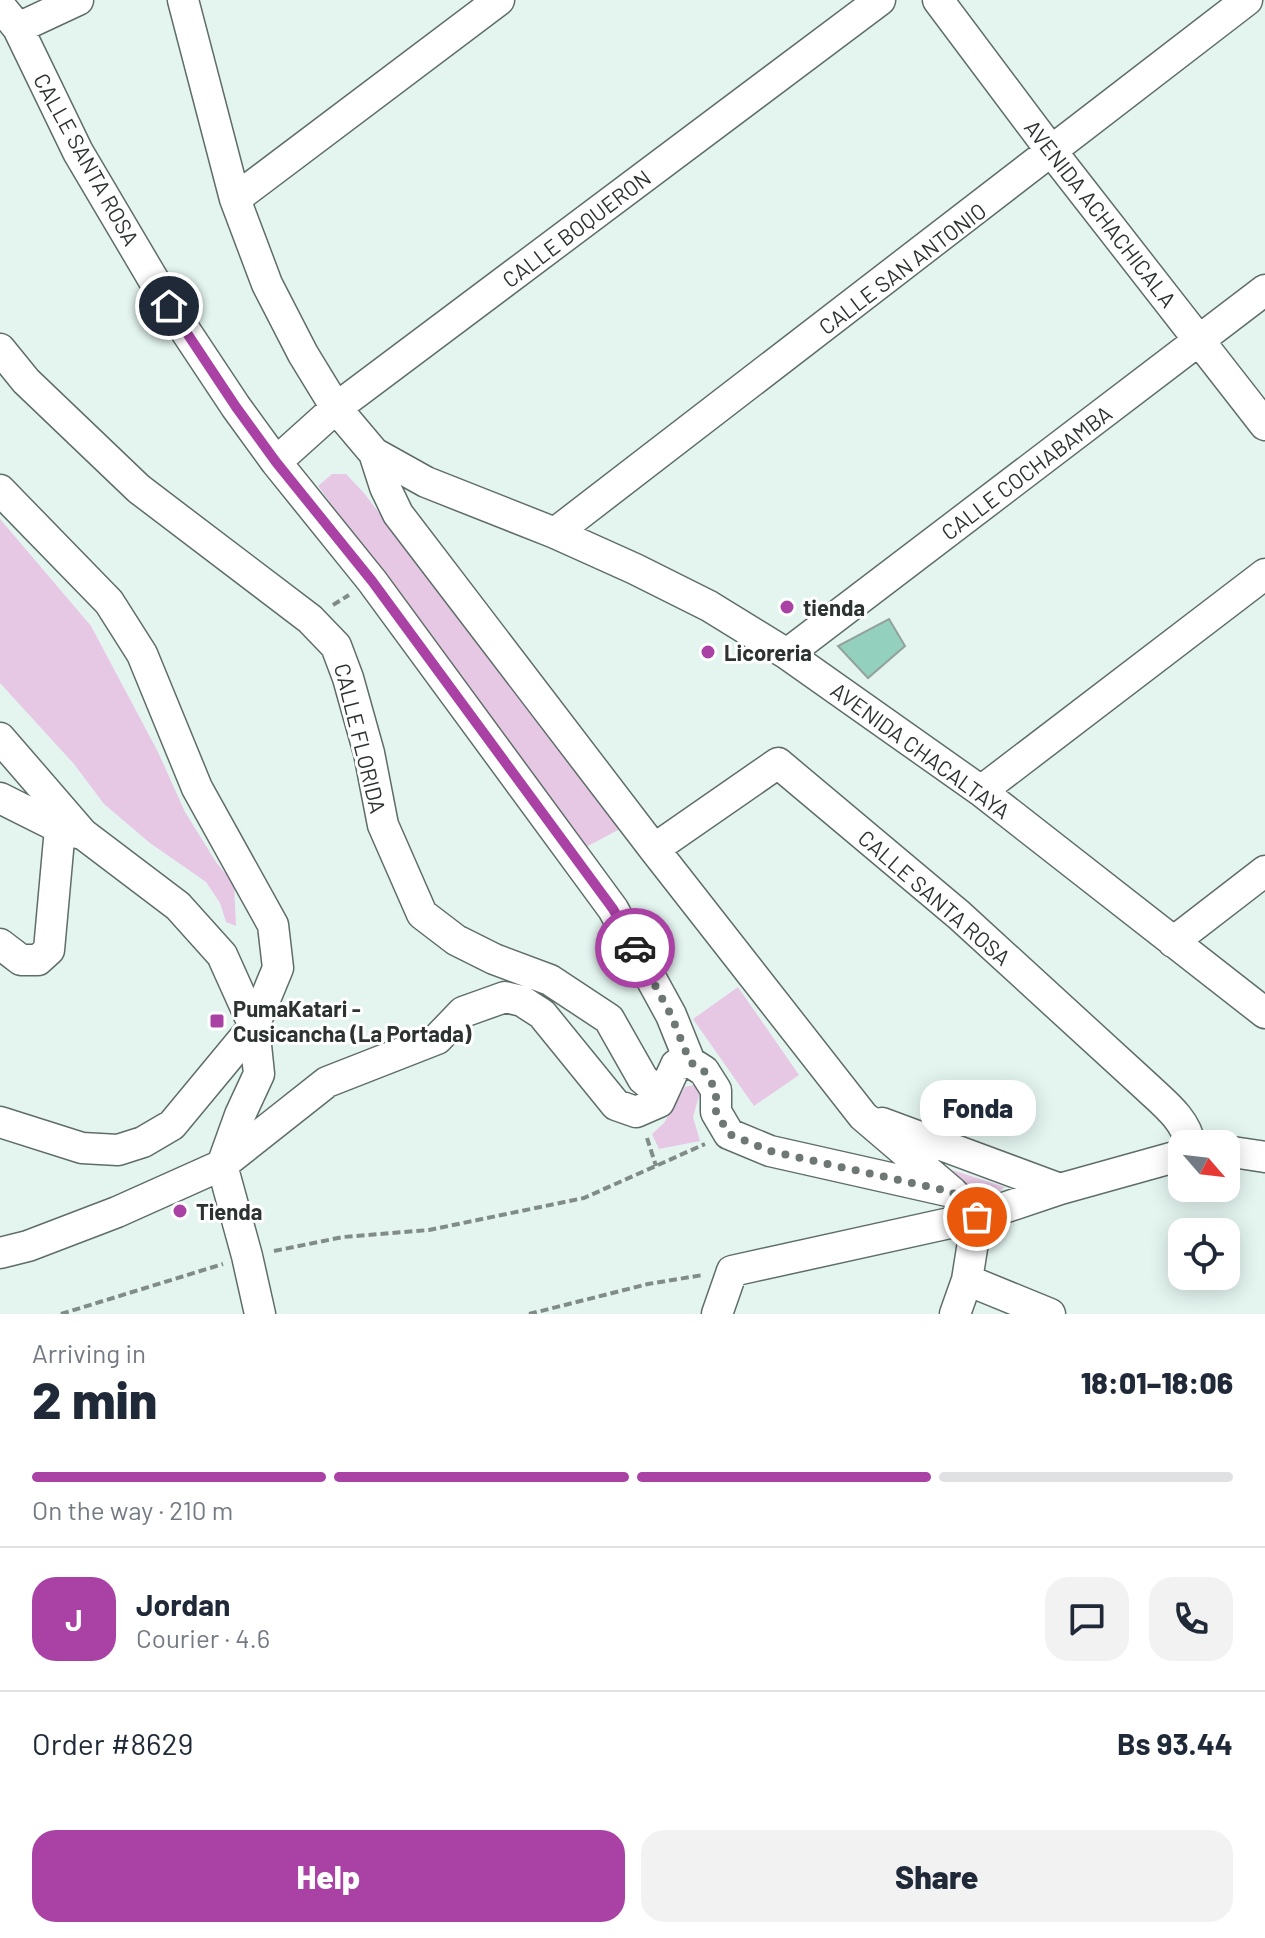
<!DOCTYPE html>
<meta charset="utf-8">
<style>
:root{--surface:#fff;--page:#f2f2f3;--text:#1f2937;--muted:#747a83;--line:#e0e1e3;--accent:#aa42a5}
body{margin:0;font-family:Barlow,sans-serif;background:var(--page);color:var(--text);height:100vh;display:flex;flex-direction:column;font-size:30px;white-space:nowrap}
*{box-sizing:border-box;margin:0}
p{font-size:26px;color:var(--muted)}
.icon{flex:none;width:44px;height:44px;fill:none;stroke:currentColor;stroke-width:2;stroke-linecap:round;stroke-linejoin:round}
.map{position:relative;height:1314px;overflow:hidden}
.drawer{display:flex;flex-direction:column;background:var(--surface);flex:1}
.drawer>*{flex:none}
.needle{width:52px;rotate:118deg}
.fabs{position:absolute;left:1168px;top:1130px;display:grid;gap:16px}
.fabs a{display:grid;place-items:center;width:72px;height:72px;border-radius:16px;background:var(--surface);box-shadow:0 4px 20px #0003;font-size:40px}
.pin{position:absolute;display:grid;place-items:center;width:68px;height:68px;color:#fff;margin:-34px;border:4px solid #fff;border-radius:50%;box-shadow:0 2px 8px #0007}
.courier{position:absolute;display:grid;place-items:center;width:80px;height:80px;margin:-40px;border:6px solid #aa42a5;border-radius:50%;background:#fff;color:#222;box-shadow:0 2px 10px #0007}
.bubble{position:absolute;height:56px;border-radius:24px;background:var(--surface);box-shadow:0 4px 20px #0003;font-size:26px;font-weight:800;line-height:56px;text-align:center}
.head em{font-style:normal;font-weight:800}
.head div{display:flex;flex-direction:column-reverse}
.head{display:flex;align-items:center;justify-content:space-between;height:136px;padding:0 32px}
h1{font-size:52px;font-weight:800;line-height:60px}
.bar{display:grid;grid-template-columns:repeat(4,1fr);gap:12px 8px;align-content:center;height:96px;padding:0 32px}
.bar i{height:10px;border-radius:6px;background:var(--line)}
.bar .on{background:var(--accent)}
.bar p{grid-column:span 4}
.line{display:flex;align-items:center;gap:20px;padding:0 32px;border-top:2px solid var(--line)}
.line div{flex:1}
.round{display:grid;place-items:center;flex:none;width:84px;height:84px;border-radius:24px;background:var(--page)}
.cta{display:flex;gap:16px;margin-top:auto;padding:16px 32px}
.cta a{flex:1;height:92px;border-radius:24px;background:var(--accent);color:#fff;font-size:32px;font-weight:800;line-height:92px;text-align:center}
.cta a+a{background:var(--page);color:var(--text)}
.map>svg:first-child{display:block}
</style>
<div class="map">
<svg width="1265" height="1314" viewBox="0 0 1265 1314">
<rect width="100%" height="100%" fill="#e4f5f0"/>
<!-- green -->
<path fill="#e7c8e4" d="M332,474H346L364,493L620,829L586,847L318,486Z
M0,519L91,626L158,752L185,812L216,862L234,884L236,926L226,922L220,903L206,882L150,843L104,804L74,764L0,683Z
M738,987L799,1075L754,1106L693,1019Z
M694,1085L701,1089L693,1117L700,1141L659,1149L652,1134L664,1123L685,1087Z
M952,1170L1005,1187L984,1204Z"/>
<!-- building -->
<path fill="#93d1be" stroke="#92a19c" stroke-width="2" d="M889,619L905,646L868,678L838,646Z"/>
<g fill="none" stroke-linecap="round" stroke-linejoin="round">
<!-- minor casing -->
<g stroke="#5f6d69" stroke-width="33">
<path id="minor" d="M183,0L235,199L267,284L303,354L336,408L374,453L426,482L555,533L635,569L709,606L787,654L981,791L1265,1013
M938,0L1052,152L1265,425
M0,6L18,28L78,152L169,306L236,407L276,462L372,581L613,909L671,1015L690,1062
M18,28L78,0
M235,199L499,0
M0,349L26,381L139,489L310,619L336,646L348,678L369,753L383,825L422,914L456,940L494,959L550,980L609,1019L643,1079L662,1095
M374,453L385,487L398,514L654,849L863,1116L952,1192L977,1217
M276,462L336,408L880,0
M0,490L109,602L142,654L197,788L273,925L278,968L254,1026L172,1125L143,1142L118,1150L82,1148L0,1122
M555,533L1247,0
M787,654L1265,290
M0,738L83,834L178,906L222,955L254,1026L259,1074L240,1115L222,1165L247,1256L260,1314
M981,791L1265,574
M0,798L60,828L78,833
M654,849L778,763L959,915L1148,1088C1165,1104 1186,1120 1190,1144
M1173,942L1265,871
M0,944L21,960H38L49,950L60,828
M882,1123L1060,1189
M1226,1151L1265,1157
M0,1253L28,1246L117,1212L222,1165L327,1082L437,1039L463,1012L505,997L522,1001L542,1014L616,1105L636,1112L659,1102L676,1065L690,1062L704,1071L716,1090V1112L729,1134L770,1151L952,1192
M967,1280L1050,1314
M717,1314L732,1271L977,1217L1060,1189L1182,1155
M955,1314L967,1280L977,1217"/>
</g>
<!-- path -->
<path stroke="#818c89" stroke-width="4" stroke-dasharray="8 4" stroke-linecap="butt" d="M333,605L349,595
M647,1138L656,1166
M274,1251L343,1237L429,1230L584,1198L705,1144
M61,1314L223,1264
M529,1314L648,1284L703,1275"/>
<!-- minor -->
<use href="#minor" stroke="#fff" stroke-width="30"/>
</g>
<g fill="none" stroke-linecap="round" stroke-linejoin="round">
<!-- done -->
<path stroke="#6d7774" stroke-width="8" stroke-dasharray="0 14.4" d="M635,948L671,1015L690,1062L704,1071L716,1090V1112L729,1134L770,1151L952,1192L977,1217"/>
<!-- route -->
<path stroke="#aa42a5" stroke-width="10" d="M169,306L236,407L276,462L372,581L613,909L635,948"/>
</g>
<!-- markers -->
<g fill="#aa42a5" stroke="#fff" stroke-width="3">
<circle cx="787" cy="607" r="8"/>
<circle cx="708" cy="652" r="8"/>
<rect x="209" y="1013" width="16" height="16" rx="4"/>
<circle cx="180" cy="1211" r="8"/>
</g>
<g text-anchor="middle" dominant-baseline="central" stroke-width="6" stroke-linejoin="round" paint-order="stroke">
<!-- street labels -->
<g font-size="22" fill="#2d3331" stroke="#fff">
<text transform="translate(87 159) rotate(61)">CALLE SANTA ROSA</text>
<text transform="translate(1101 213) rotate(52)">AVENIDA ACHACHICALA</text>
<text transform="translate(576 228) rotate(-37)">CALLE BOQUERON</text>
<text transform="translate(902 268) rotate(-37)">CALLE SAN ANTONIO</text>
<text transform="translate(1026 472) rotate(-37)">CALLE COCHABAMBA</text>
<text transform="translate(361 738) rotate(76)">CALLE FLORIDA</text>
<text transform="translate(921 750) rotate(36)">AVENIDA CHACALTAYA</text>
<text transform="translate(935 897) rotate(41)">CALLE SANTA ROSA</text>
</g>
<!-- poi labels -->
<g font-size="22" font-weight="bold" fill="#2d3331" stroke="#fff" text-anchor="start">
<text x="803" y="607">tienda</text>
<text x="724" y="652">Licoreria</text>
<text x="233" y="1008">PumaKatari -<tspan x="233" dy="25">Cusicancha (La Portada)</tspan></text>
<text x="196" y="1211">Tienda</text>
</g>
</g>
</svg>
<div class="fabs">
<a><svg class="needle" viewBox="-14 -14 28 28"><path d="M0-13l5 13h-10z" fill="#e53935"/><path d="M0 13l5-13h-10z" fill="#747a83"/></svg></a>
<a><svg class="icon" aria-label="locate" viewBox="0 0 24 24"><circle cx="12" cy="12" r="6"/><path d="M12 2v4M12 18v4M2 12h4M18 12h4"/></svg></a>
</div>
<div class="pin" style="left:977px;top:1217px;background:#ea580c"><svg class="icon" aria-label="bag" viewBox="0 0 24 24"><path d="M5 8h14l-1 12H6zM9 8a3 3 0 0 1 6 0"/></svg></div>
<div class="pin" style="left:169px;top:306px;background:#1f2937"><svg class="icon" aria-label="home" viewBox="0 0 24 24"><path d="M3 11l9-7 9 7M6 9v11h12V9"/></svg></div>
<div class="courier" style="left:635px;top:948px"><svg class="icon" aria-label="car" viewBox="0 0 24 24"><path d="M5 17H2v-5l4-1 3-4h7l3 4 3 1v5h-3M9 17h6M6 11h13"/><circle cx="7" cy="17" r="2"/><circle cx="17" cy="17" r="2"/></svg></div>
<div class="bubble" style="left:920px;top:1080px;width:116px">Fonda</div>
</div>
<section class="drawer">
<div class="head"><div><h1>2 min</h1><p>Arriving in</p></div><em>18:01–18:06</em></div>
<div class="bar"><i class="on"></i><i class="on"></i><i class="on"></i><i></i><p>On the way · 210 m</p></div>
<div class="line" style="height:144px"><b class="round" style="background:var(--accent);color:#fff">J</b><div><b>Jordan</b><p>Courier · 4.6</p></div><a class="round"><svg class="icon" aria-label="chat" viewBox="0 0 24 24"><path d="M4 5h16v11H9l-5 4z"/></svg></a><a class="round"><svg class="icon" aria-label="phone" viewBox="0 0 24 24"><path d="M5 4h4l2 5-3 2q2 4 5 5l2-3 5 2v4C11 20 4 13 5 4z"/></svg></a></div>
<div class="line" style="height:104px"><div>Order #8629</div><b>Bs 93.44</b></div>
<div class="cta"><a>Help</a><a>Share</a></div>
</section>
